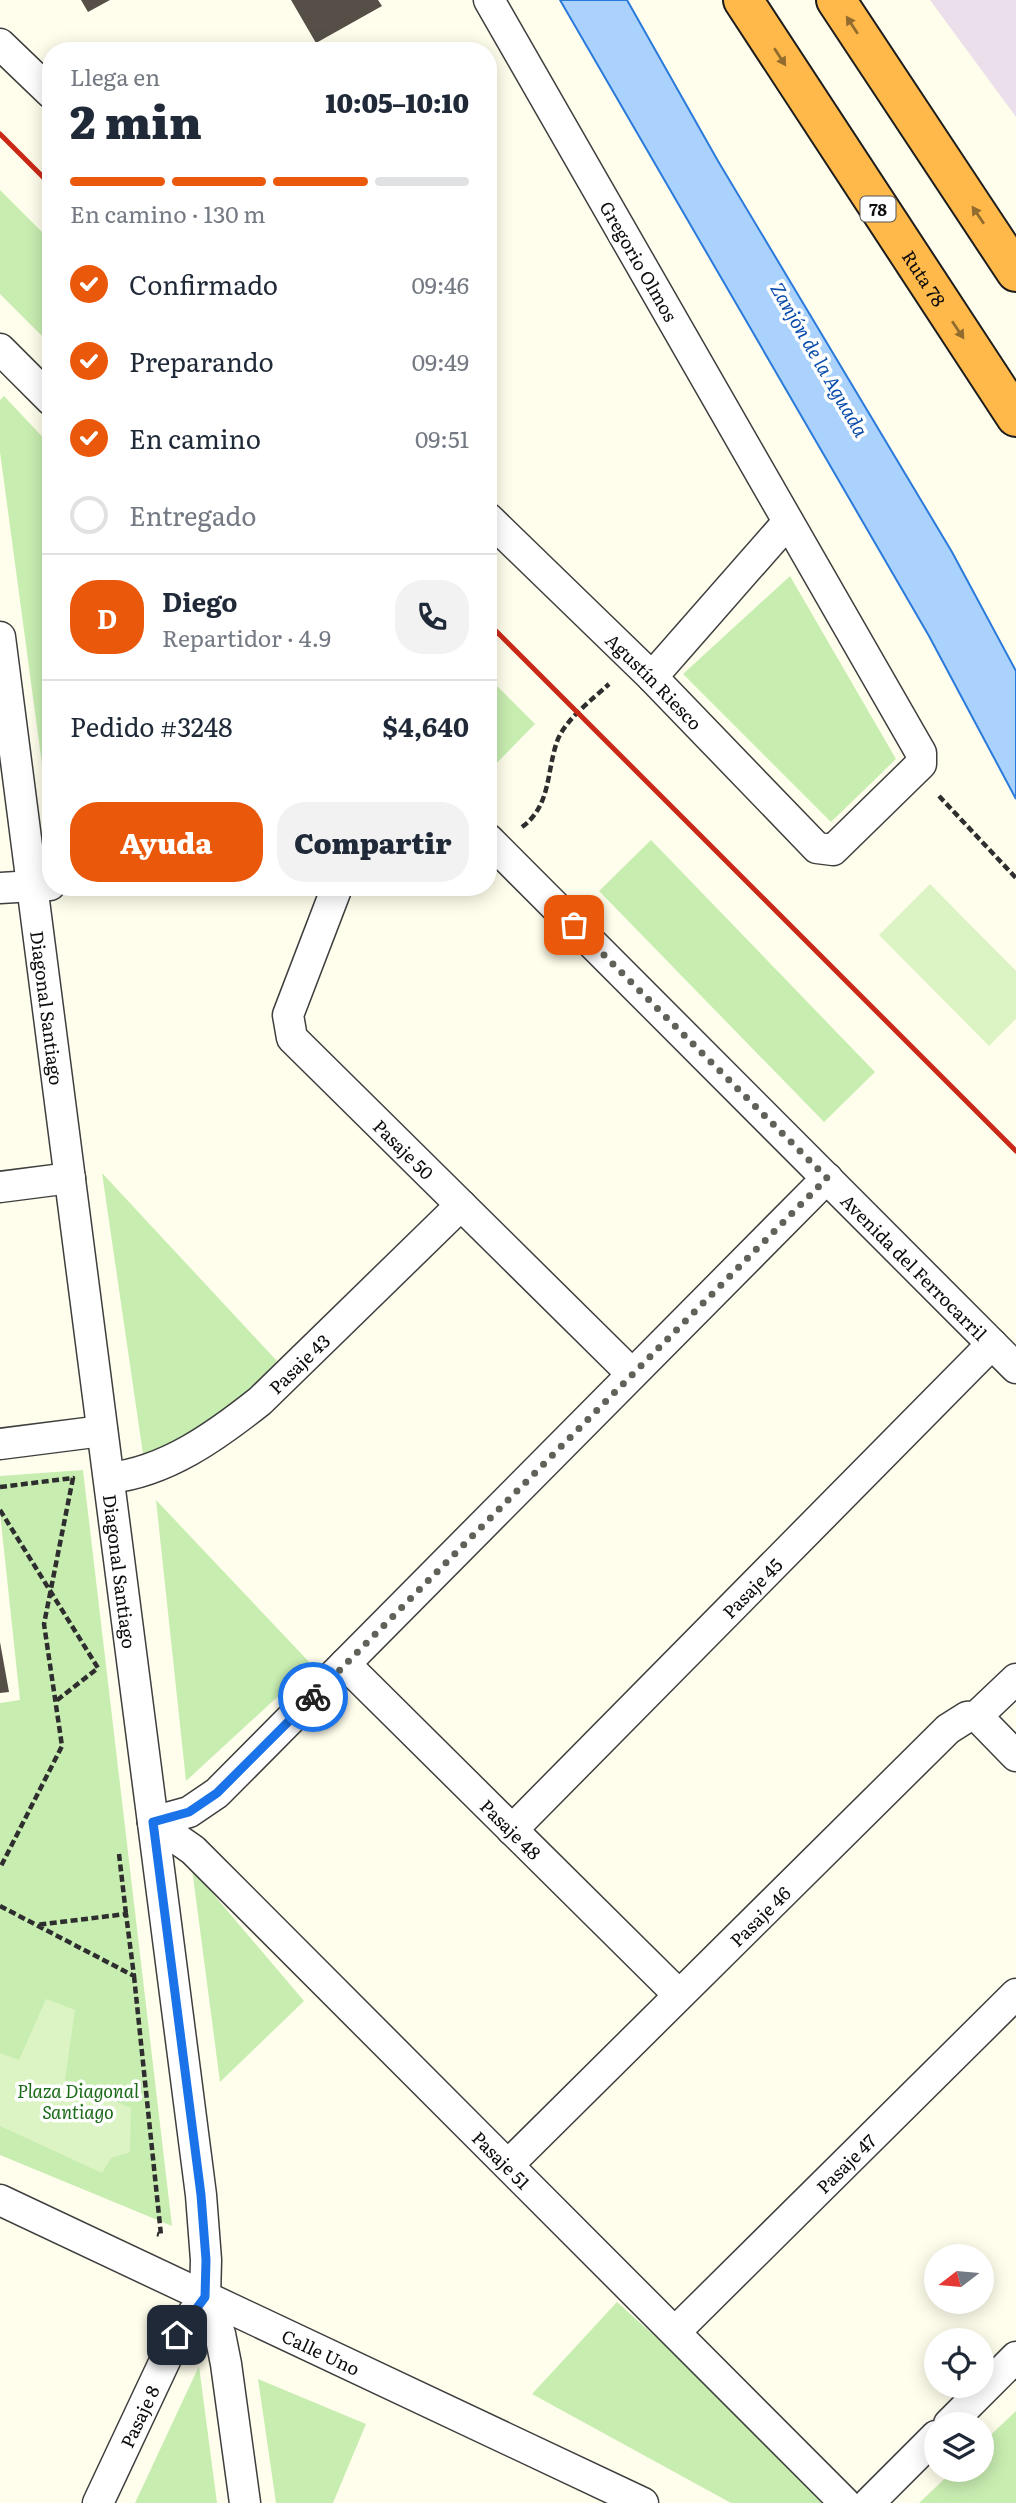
<!DOCTYPE html>
<html lang="es">
<meta charset="utf-8">
<style>
:root{--surface:#fff;--page:#f2f2f3;--text:#1f2937;--muted:#747a83;--line:#e0e1e3;--accent:#ea580c}
body{margin:0;font-family:Literata,serif;background:var(--page);color:var(--text);height:100vh;display:flex;flex-direction:column;font-size:26px;white-space:nowrap}
*{box-sizing:border-box;margin:0}
p{font-size:23px;color:var(--muted)}
.icon{flex:none;width:38px;height:38px;fill:none;stroke:currentColor;stroke-width:2;stroke-linecap:round;stroke-linejoin:round}
.map{position:relative;flex:1;overflow:hidden}
.drawer{position:absolute;left:42px;top:42px;width:455px;height:854px;display:flex;flex-direction:column;background:var(--surface);border-radius:28px;box-shadow:0 4px 18px #0003}
.drawer>*{flex:none}
.needle{width:46px;rotate:254deg}
.buttons{position:absolute;left:924px;top:2244px;display:grid;gap:14px}
.buttons a{display:grid;place-items:center;width:70px;height:70px;border-radius:50%;background:var(--surface);box-shadow:0 4px 18px #0003;font-size:35px}
.pin{position:absolute;display:grid;place-items:center;width:60px;height:60px;color:#fff;margin:-30px;border-radius:14px;box-shadow:0 4px 10px #0006}
.courier{position:absolute;display:grid;place-items:center;width:70px;height:70px;margin:-35px;border:5px solid #1a73e8;border-radius:50%;background:#fff;color:#222;box-shadow:0 2px 9px #0007}
.head em{font-style:normal;font-weight:800}
.head div{display:flex;flex-direction:column-reverse}
.head{display:flex;align-items:center;justify-content:space-between;height:119px;padding:0 28px}
h1{font-size:46px;font-weight:800;line-height:52px}
.bar{display:grid;grid-template-columns:repeat(4,1fr);gap:10px 7px;align-content:center;height:84px;padding:0 28px}
.bar i{height:9px;border-radius:5px;background:var(--line)}
.bar .current{background:var(--accent)}
.bar p{grid-column:span 4}
.line{display:flex;align-items:center;gap:18px;padding:0 28px;border-top:2px solid var(--line)}
.line div{flex:1}
.round{display:grid;place-items:center;flex:none;width:74px;height:74px;border-radius:28px;background:var(--page)}
ol{padding:0 28px;list-style:none}
li{display:flex;align-items:center;gap:21px;height:77px}
li p{margin-inline-start:auto}
li .icon{padding:7px;border-radius:50%;background:var(--accent);color:#fff;stroke-width:4}
li:last-child{color:var(--muted)}
li i{width:38px;height:38px;border:4px solid var(--line);border-radius:50%}
.action{display:flex;gap:14px;margin-top:auto;padding:14px 28px}
.action a{flex:1;height:80px;border-radius:28px;background:var(--accent);color:#fff;font-size:28px;font-weight:800;line-height:80px;text-align:center}
.action a+a{background:var(--page);color:var(--text)}
.map>svg:first-child{display:block}
</style>
<div class="map">
<svg width="1016" height="2503" viewBox="0 0 1016 2503">
<rect width="100%" height="100%" fill="#fffeec"/>
<!-- industrial -->
<path fill="#ecdfec" d="M930,0H1016V117Z"/>
<!-- green -->
<path fill="#c8edb1" d="M0,190L51,241V345L0,294Z
M4,396L51,446V831L0,452V400Z
M790,576L896,759L831,822L683,674Z
M488,677L535,724L488,772Z
M651,840L875,1072L824,1122L599,891Z
M102,1173L277,1361L230,1412L186,1442L143,1454Z
M83,1470L172,2226L0,2155V1703L20,1700L0,1513V1476Z
M156,1500L312,1665L186,1781Z
M192,1869L304,2001L220,2082Z
M617,2302L835,2499L833,2503H731L532,2394Z
M199,2366L217,2503H135Z
M258,2379L366,2424L333,2503H276Z
M1016,2411V2503H919L955,2469H982V2443Z"/>
<!-- pitch -->
<path fill="#dcf4c4" d="M930,884L1016,971V1019L989,1046L879,935Z
M46,1999L75,2010L65,2080L131,2108L130,2152L111,2158L102,2173L0,2126V2053L19,2060Z"/>
<!-- water -->
<path fill="#abd2fc" stroke="#2a7adb" stroke-width="2" d="M560,0H627L718,161L952,552L1016,671V799L929,636Z"/>
<!-- building -->
<path fill="#564f48" d="M81,0H110L88,12Z
M291,0H378L382,6L316,43Z
M0,1642L9,1692L0,1693Z"/>
<g fill="none" stroke-linecap="round" stroke-linejoin="round">
<!-- minor casing -->
<g stroke="#3f3f3f" stroke-width="33">
<g id="minor">
<path d="M0,44L51,93"/>
<path d="M0,349L51,400"/>
<path id="s1" d="M488,518L652,677L817,848L833,850L921,764V753L489,0"/>
<path id="s2" d="M0,637L201,2195L206,2260L205,2297L220,2334L226,2364L245,2503"/>
<path d="M652,677L788,522"/>
<path id="s3" d="M488,839L1016,1368"/>
<path id="s4" d="M337,887L288,1015L292,1038L632,1374"/>
<path d="M0,888L50,885"/>
<path d="M0,1187L70,1178"/>
<path d="M0,1444L102,1431"/>
<path id="s5" d="M109,1478C166,1472 216,1436 260,1401L461,1205"/>
<path id="s6" d="M345,1664L679,1995"/>
<path d="M977,1716L1016,1756"/>
<path id="s7" d="M153,1822L193,1850L845,2503"/>
<path d="M153,1822L189,1812L217,1793L827,1178"/>
<path id="s8" d="M512,1830L992,1344"/>
<path id="s9" d="M508,2165L948,1729L967,1717L977,1716L1016,1679"/>
<path id="s10" d="M0,2200L643,2503"/>
<path id="s11" d="M675,2332L1016,1994"/>
<path d="M949,2424L1016,2357"/>
<path id="s12" d="M98,2503L177,2335L205,2297"/>
<path d="M869,2503L936,2436"/>
</g>
</g>
<!-- motorway casing -->
<g stroke="#1d1d1d" stroke-width="42">
<g id="motorway">
<path id="s13" d="M743,0L1016,417"/>
<path d="M836,0L1016,272"/>
</g>
</g>
<!-- path -->
<path stroke="#2e2e2e" stroke-width="4.5" stroke-dasharray="7 3.5" stroke-linecap="butt" d="M939,796L1016,878
M522,827C552,805 546,770 558,739C567,718 593,699 609,684
M0,1487L73,1478L44,1624L62,1746L0,1868
M0,1510L98,1668L56,1701
M119,1854L126,1914
M0,1906L134,1976L126,1914L36,1925
M134,1976L161,2235L157,2234"/>
<!-- minor -->
<use href="#minor" stroke="#fff" stroke-width="30"/>
<!-- motorway -->
<use href="#motorway" stroke="#ffb84a" stroke-width="38"/>
<!-- rail -->
<path stroke="#ca2917" stroke-width="5" d="M0,134L51,185
M488,623L1016,1151"/>
</g>
<!-- one-way arrows -->
<defs><path id="oneway-solid" d="M-6-.8H1V-3.2L6.5 0L1 3.2V.8H-6Z" transform="scale(1.75)"/></defs>
<g fill="#926b2e">
<use href="#oneway-solid" transform="translate(852 25) rotate(-123)"/>
<use href="#oneway-solid" transform="translate(780 57) rotate(57)"/>
<use href="#oneway-solid" transform="translate(978 215) rotate(-124)"/>
<use href="#oneway-solid" transform="translate(958 330) rotate(56)"/>
</g>
<g fill="none" stroke-linecap="round" stroke-linejoin="round">
<!-- done -->
<path stroke="#61615a" stroke-width="7" stroke-dasharray="0 12.6" d="M313,1697L827,1178L574,925"/>
<!-- route -->
<path stroke="#1a73e8" stroke-width="9" d="M177,2335L205,2297L206,2260L201,2195L153,1822L189,1812L217,1793L313,1697"/>
</g>
<g text-anchor="middle" dominant-baseline="central" stroke-width="7" stroke-linejoin="round" paint-order="stroke">
<!-- shield labels -->
<rect fill="#fff" stroke="#555" stroke-width="2" x="860.5" y="196.5" width="35" height="25" rx="5"/>
<g font-size="16" font-weight="bold" fill="#0c0c0c">
<text x="878" y="209">78</text>
</g>
<!-- street labels -->
<g font-size="18" fill="#0c0c0c" stroke="#fff">
<text transform="translate(639 261) rotate(60)">Gregorio Olmos</text>
<text stroke="none"><textPath href="#s13" startOffset="332">Ruta 78</textPath></text>
<text stroke="none"><textPath href="#s1" startOffset="233">Agustín Riesco</textPath></text>
<text stroke="none"><textPath href="#s2" startOffset="374">Diagonal Santiago</textPath></text>
<text stroke="none"><textPath href="#s4" startOffset="318">Pasaje 50</textPath></text>
<text stroke="none"><textPath href="#s3" startOffset="604">Avenida del Ferrocarril</textPath></text>
<text stroke="none"><textPath href="#s5" startOffset="226">Pasaje 43</textPath></text>
<text stroke="none"><textPath href="#s2" startOffset="942">Diagonal Santiago</textPath></text>
<text stroke="none"><textPath href="#s8" startOffset="341">Pasaje 45</textPath></text>
<text stroke="none"><textPath href="#s6" startOffset="234">Pasaje 48</textPath></text>
<text stroke="none"><textPath href="#s9" startOffset="354">Pasaje 46</textPath></text>
<text stroke="none"><textPath href="#s7" startOffset="486">Pasaje 51</textPath></text>
<text stroke="none"><textPath href="#s11" startOffset="240">Pasaje 47</textPath></text>
<text stroke="none"><textPath href="#s10" startOffset="355">Calle Uno</textPath></text>
<text stroke="none"><textPath href="#s12" startOffset="96">Pasaje 8</textPath></text>
</g>
<!-- park labels -->
<g font-size="18" font-style="italic" fill="#1b6a17" stroke="#fff">
<text x="78" y="2090">Plaza Diagonal<tspan x="78" dy="21">Santiago</tspan></text>
</g>
<!-- water labels -->
<g font-size="19" font-style="italic" fill="#0a4caa" stroke="#fff">
<text transform="translate(820 359) rotate(60)">Zanjón de la Aguada</text>
</g>
</g>
</svg>
<div class="buttons">
<a><svg class="needle" viewBox="-14 -14 28 28"><path d="M0-13l5 13h-10z" fill="#e53935"/><path d="M0 13l5-13h-10z" fill="#747a83"/></svg></a>
<a><svg class="icon" aria-label="locate" viewBox="0 0 24 24"><circle cx="12" cy="12" r="6"/><path d="M12 2v4M12 18v4M2 12h4M18 12h4"/></svg></a>
<a><svg class="icon" aria-label="layers" viewBox="0 0 24 24"><path d="M12 4l9 5-9 5-9-5zM3 14l9 5 9-5"/></svg></a>
</div>
<div class="pin" style="left:574px;top:925px;background:#ea580c"><svg class="icon" aria-label="bag" viewBox="0 0 24 24"><path d="M5 8h14l-1 12H6zM9 8a3 3 0 0 1 6 0"/></svg></div>
<div class="pin" style="left:177px;top:2335px;background:#1f2937"><svg class="icon" aria-label="home" viewBox="0 0 24 24"><path d="M3 11l9-7 9 7M6 9v11h12V9"/></svg></div>
<div class="courier" style="left:313px;top:1697px"><svg class="icon" aria-label="bike" viewBox="0 0 24 24"><circle cx="6" cy="16" r="4"/><circle cx="18" cy="16" r="4"/><path d="M6 16l4-8h5l3 8M10 8l3 8H6M13 5h3"/></svg></div>
<section class="drawer">
<div class="head"><div><h1>2 min</h1><p>Llega en</p></div><em>10:05–10:10</em></div>
<div class="bar"><i class="current"></i><i class="current"></i><i class="current"></i><i></i><p>En camino · 130 m</p></div>
<ol>
<li><svg class="icon" aria-label="check" viewBox="0 0 24 24"><path d="M5 12l5 5 9-10"/></svg>Confirmado<p>09:46</p></li>
<li><svg class="icon" aria-label="check" viewBox="0 0 24 24"><path d="M5 12l5 5 9-10"/></svg>Preparando<p>09:49</p></li>
<li><svg class="icon" aria-label="check" viewBox="0 0 24 24"><path d="M5 12l5 5 9-10"/></svg>En camino<p>09:51</p></li>
<li><i></i>Entregado</li>
</ol>
<div class="line" style="height:126px"><b class="round" style="background:var(--accent);color:#fff">D</b><div><b>Diego</b><p>Repartidor · 4.9</p></div><a class="round"><svg class="icon" aria-label="phone" viewBox="0 0 24 24"><path d="M5 4h4l2 5-3 2q2 4 5 5l2-3 5 2v4C11 20 4 13 5 4z"/></svg></a></div>
<div class="line" style="height:91px"><div>Pedido #3248</div><b>$4,640</b></div>
<div class="action"><a>Ayuda</a><a>Compartir</a></div>
</section>
</div>
